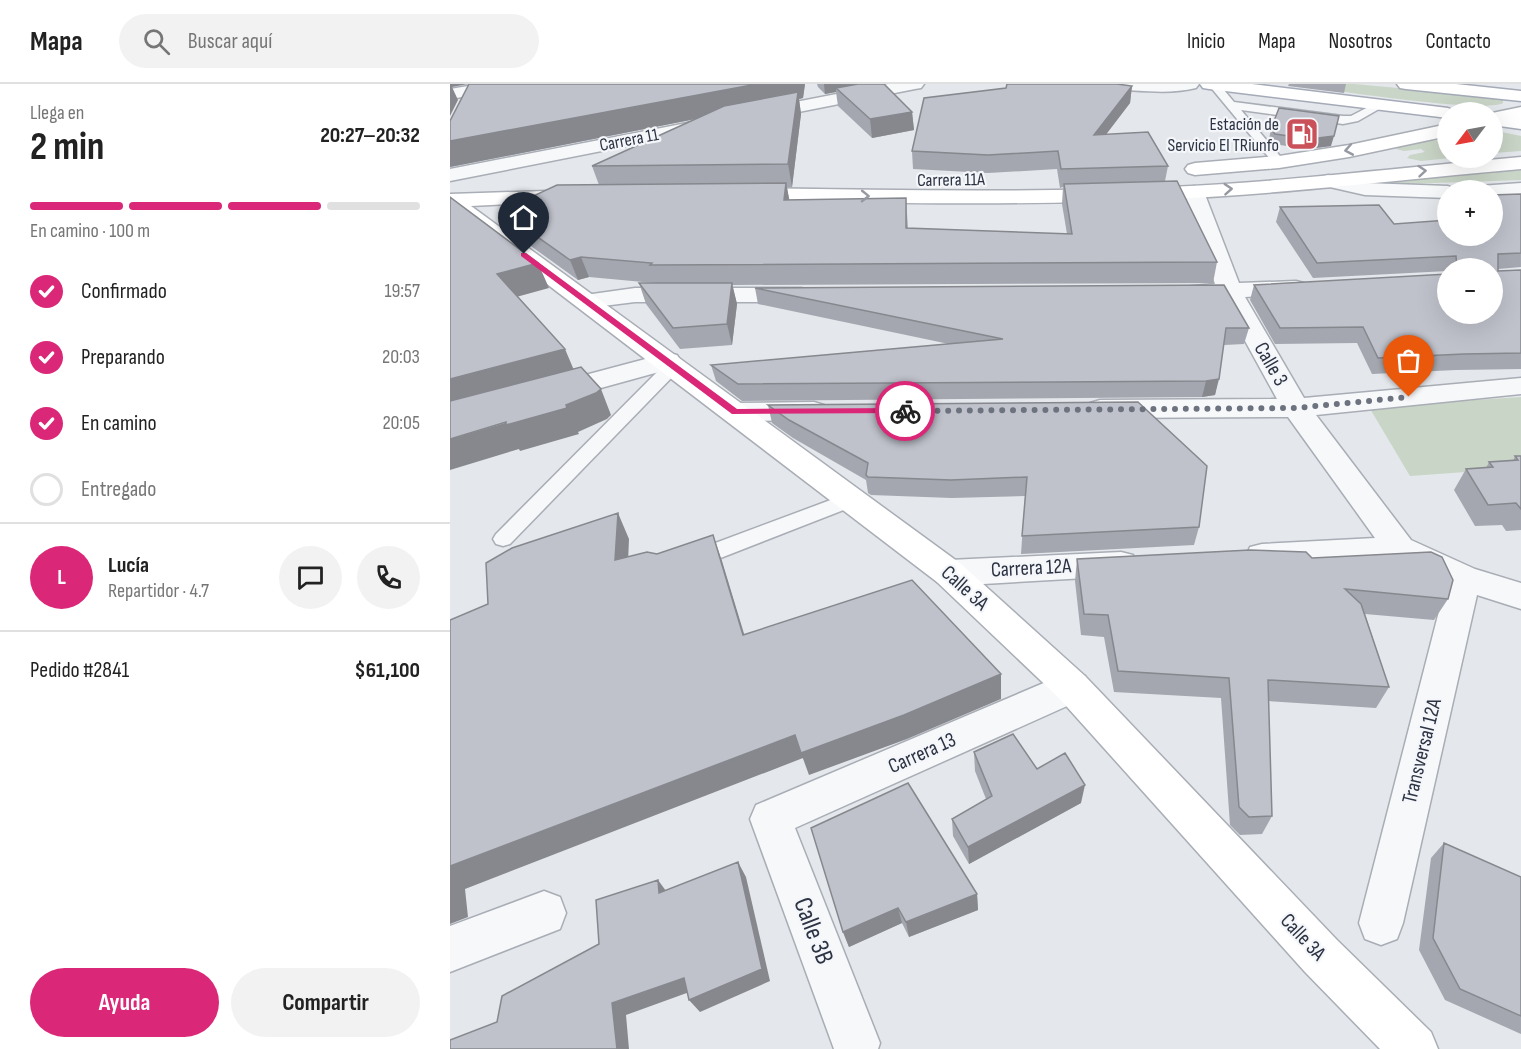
<!DOCTYPE html>
<html lang="es">
<meta charset="utf-8">
<style>
:root{--surface:#fff;--page:#f2f2f2;--text:#222;--muted:#767676;--line:#e0e0e0;--accent:#db2777}
body{margin:0;font-family:"Sofia Sans Condensed",sans-serif;background:var(--page);color:var(--text);height:100vh;display:flex;flex-direction:column;font-size:22px;white-space:nowrap}
*{box-sizing:border-box;margin:0}
p{font-size:20px;color:var(--muted)}
.icon{flex:none;width:33px;height:33px;fill:none;stroke:currentColor;stroke-width:2;stroke-linecap:round;stroke-linejoin:round}
.map{position:relative;flex:1;overflow:hidden}
.sheet{display:flex;flex-direction:column;background:var(--surface);width:450px}
.sheet>*{flex:none}
.needle{width:39px;rotate:238deg}
.buttons{position:absolute;left:987px;top:18px;display:grid;gap:12px}
.buttons a{display:grid;place-items:center;width:66px;height:66px;border-radius:50%;background:var(--surface);box-shadow:0 6px 24px #0002;font-size:30px}
.pin{position:absolute;display:grid;place-items:center;width:51px;height:51px;color:#fff;margin:-62px -26px;border-radius:50% 50% 50% 0;rotate:-45deg;box-shadow:0 0 6px #0007}
.pin .icon{rotate:45deg}
.courier{position:absolute;display:grid;place-items:center;width:60px;height:60px;margin:-30px;border:4px solid #db2777;border-radius:50%;background:#fff;color:#222;box-shadow:0 2px 8px #0007}
.summary em{font-style:normal;font-weight:700}
.summary div{display:flex;flex-direction:column-reverse}
.summary{display:flex;align-items:center;justify-content:space-between;height:102px;padding:0 30px}
h1{font-size:39px;font-weight:700;line-height:45px}
.bar{display:grid;grid-template-columns:repeat(4,1fr);gap:9px 6px;align-content:center;height:72px;padding:0 30px}
.bar i{height:8px;border-radius:4px;background:var(--line)}
.bar .active{background:var(--accent)}
.bar p{grid-column:span 4}
.line{display:flex;align-items:center;gap:15px;padding:0 30px;border-top:2px solid var(--line)}
.line div{flex:1}
.round{display:grid;place-items:center;flex:none;width:63px;height:63px;border-radius:32px;background:var(--page)}
ol{padding:0 30px;list-style:none}
li{display:flex;align-items:center;gap:18px;height:66px}
li p{margin-inline-start:auto}
li .icon{padding:6px;border-radius:50%;background:var(--accent);color:#fff;stroke-width:4}
li:last-child{color:var(--muted)}
li i{width:33px;height:33px;border:3px solid var(--line);border-radius:50%}
.primary-button{display:flex;gap:12px;margin-top:auto;padding:12px 30px}
.primary-button a{flex:1;height:69px;border-radius:36px;background:var(--accent);color:#fff;font-size:24px;font-weight:700;line-height:69px;text-align:center}
.primary-button a+a{background:var(--page);color:var(--text)}
header{display:flex;align-items:center;gap:36px;box-sizing:border-box;height:84px;padding:0 30px;background:var(--surface);border-bottom:2px solid var(--line)}
header strong{font-size:28px}
nav{display:flex;gap:33px;margin-inline-start:auto;font-size:21px}
.search{width:420px;height:54px;background:var(--page);display:flex;align-items:center;gap:15px;box-sizing:border-box;padding:0 21px;border-radius:33px;color:var(--muted);font-size:22px}
main{display:flex;flex:1;min-height:0}
.map>svg:first-child{display:block}
</style>
<header>
<strong>Mapa</strong>
<div class="search"><svg class="icon" aria-label="search" viewBox="0 0 24 24"><circle cx="10" cy="10" r="6"/><path d="M15 15l6 6"/></svg>Buscar aquí</div>
<nav><a>Inicio</a><a>Mapa</a><a>Nosotros</a><a>Contacto</a></nav>
</header>
<main>
<section class="sheet">
<div class="summary"><div><h1>2 min</h1><p>Llega en</p></div><em>20:27–20:32</em></div>
<div class="bar"><i class="active"></i><i class="active"></i><i class="active"></i><i></i><p>En camino · 100 m</p></div>
<ol>
<li><svg class="icon" aria-label="check" viewBox="0 0 24 24"><path d="M5 12l5 5 9-10"/></svg>Confirmado<p>19:57</p></li>
<li><svg class="icon" aria-label="check" viewBox="0 0 24 24"><path d="M5 12l5 5 9-10"/></svg>Preparando<p>20:03</p></li>
<li><svg class="icon" aria-label="check" viewBox="0 0 24 24"><path d="M5 12l5 5 9-10"/></svg>En camino<p>20:05</p></li>
<li><i></i>Entregado</li>
</ol>
<div class="line" style="height:108px"><b class="round" style="background:var(--accent);color:#fff">L</b><div><b>Lucía</b><p>Repartidor · 4.7</p></div><a class="round"><svg class="icon" aria-label="chat" viewBox="0 0 24 24"><path d="M4 5h16v11H9l-5 4z"/></svg></a><a class="round"><svg class="icon" aria-label="phone" viewBox="0 0 24 24"><path d="M5 4h4l2 5-3 2q2 4 5 5l2-3 5 2v4C11 20 4 13 5 4z"/></svg></a></div>
<div class="line" style="height:78px"><div>Pedido #2841</div><b>$61,100</b></div>
<div class="primary-button"><a>Ayuda</a><a>Compartir</a></div>
</section>
<div class="map">
<svg width="1071" height="965" viewBox="0 0 1071 965">
<rect width="100%" height="100%" fill="#e4e7eb"/>
<!-- green -->
<path fill="#c9d5c6" d="M836,0H904L1035,12L1053,16V19C1032,30 871,4 836,0Z
M1042,46L1071,52V67L1043,69Z
M997,55L998,74H1001L971,77L957,74L960,71L975,68L971,65L954,67L946,65L950,61Z
M1071,86V96L926,101L920,98Z
M1071,313V384L960,392L919,323Z"/>
<g fill="none" stroke-linecap="round" stroke-linejoin="round">
<!-- lane casing -->
<g stroke="#a9adb5" stroke-width="3">
<path id="lane" d="M758,0H769L784,18L893,32H901L926,19L930,18L936,21L908,37L893,40L791,26L835,78L829,82L825,81Z
M223,277L229,278L231,282L229,286L60,460L53,462L46,460L43,455L46,450L217,278Z
M402,408L409,410L412,415L409,420L250,482L243,484L236,482L233,476L236,470Z"/>
</g>
<!-- street casing -->
<g stroke="#a9adb5" stroke-width="3">
<path id="street" d="M30,0H71L68,4L62,5L0,15V5Z
M438,0H474L471,4L465,5L0,97V85Z
M649,0H749L746,4C718,11 687,6 658,5L652,4Z
M878,91L915,99L998,102L1007,106H998V114L915,111L871,101L868,97L871,93Z
M1071,99V111L1042,112V106H1026L1029,102Z
M744,102L751,104L754,108L789,199L846,197L854,199L858,204L854,209L795,213L854,314L1071,294V310L866,331L961,456L1025,485L1071,499V525L1027,511L953,839L947,855L931,861L915,855L909,839L996,500L947,477L812,484L800,481L796,472L800,463L812,460L925,454L838,333L650,334L640,331L636,325L640,319L650,316L827,315L772,215L733,216L724,214L721,209L724,204L765,200L734,108L737,104Z
M185,204H351L360,206L363,211L360,216L351,218H185L137,224L128,222L125,217L128,212Z
M218,269L227,271L231,277L227,283L100,318L90,315L86,309L90,303Z
M364,318L374,321L378,327L374,333L364,336L285,337L275,334L271,328L275,322L285,319Z
M671,468L683,471L687,480L683,489L671,492L499,502L487,498L482,489L487,480L499,476Z
M622,587L635,592L640,603L635,614L345,744L430,959L428,965H384L300,735L306,721Z
M94,807L110,813L116,829L110,845L0,888V842Z"/>
</g>
<!-- secondary casing -->
<g stroke="#a9adb5" stroke-width="3">
<path id="secondary" d="M1071,23V33L1042,40V29Z
M998,40V52L899,73L829,84L745,91L738,89L735,85L738,81L745,79L829,72L899,61Z
M1071,73V85C954,95 837,110 719,115C577,122 435,119 293,116L286,114L283,110L286,106L293,104C435,106 577,109 719,103C836,98 954,83 1071,73Z
M127,106L134,108L137,112L134,116L21,122L511,480L635,592L887,856L981,948L988,965H930L855,888L609,614L487,498L0,126V110Z"/>
</g>
<!-- primary casing -->
<g stroke="#a4aab7" stroke-width="3">
<path id="primary" d="M750,0H802L998,24L1007,28H998V34L759,5L753,4Z
M947,0H1006L1071,7V17L956,5L950,4Z
M1042,30L1071,33V45L1042,41Z"/>
</g>
<!-- lane -->
<use href="#lane" fill="#f7f8fa" fill-rule="evenodd"/>
<!-- street -->
<use href="#street" fill="#f7f8fa" fill-rule="evenodd"/>
<!-- secondary -->
<use href="#secondary" fill="#fff" fill-rule="evenodd"/>
<!-- primary -->
<use href="#primary" fill="#fff" fill-rule="evenodd"/>
</g>
<!-- wall -->
<path fill="#a4a7af" d="M19,0H355L353,14L349,15L351,30L342,103H337L339,116L456,114L458,144L617,150L612,120L613,103L610,104L607,85L538,89L463,85L462,67L682,2L680,19L656,50L718,82L715,97L767,178L763,199L282,201L287,220L282,261L230,265L196,220L189,199H204L139,193L128,196L60,147L51,127L149,101L142,82L246,35L0,83L2,35Z
M367,0H434L462,28L464,46L422,54L388,22L386,8L375,10L368,3Z
M839,0H896L894,9L838,2Z
M829,24L881,62L858,65L823,60L819,55L821,45Z
M1071,110V183L1048,185V187L1071,186V285L1006,286L922,290L907,259L825,260L800,216L804,201L998,230L1042,184H998V187L863,194L826,138L830,123L944,140L1042,152Z
M305,204L799,244L794,260L774,261L765,311L752,313L292,317L266,297L261,281L499,260L308,220Z
M688,318L749,443L744,461L571,470L575,412L502,414L421,411L418,409L416,396L343,354L322,339L318,321Z
M1065,372H1071V446L1056,447L1052,441L1025,442L1004,406L1016,385L1036,384L1039,378L1063,377Z
M862,474L998,515L984,536L915,530L939,603L926,624L818,617L822,732L812,750L790,751L780,741L771,614L664,608L654,553L631,551L625,497L627,475Z
M524,668L587,685L631,719L519,780L503,752L502,735L536,715L525,687Z
M458,699L527,810L528,826L459,853L452,839L399,863L393,848Z
M994,759L1071,793V950L995,916L969,866L981,774Z"/>
<!-- shaded-wall -->
<path fill="#86888e" d="M0,0H18L2,3L8,16L0,32Z
M307,0H355L353,14L349,15L351,30L342,103L338,80L347,15L0,83V57Z
M374,0H418L386,4V8L375,10Z
M682,2L680,19L642,69L644,51Z
M462,28L464,46L422,54L420,35Z
M884,52L881,62L858,65L860,55Z
M336,99L340,119L334,116Z
M131,173L139,193L128,196L120,176Z
M88,179L99,204L59,215L47,190Z
M282,199L287,220L282,261L277,240Z
M115,265L126,291L0,326V295Z
M769,295L765,311L752,313L756,297Z
M151,305L161,331L157,335L128,348L129,350L70,367L69,365L0,386V355L116,321Z
M168,429L179,455L177,502L165,476Z
M263,451L272,477L302,576L293,551Z
M551,590V615L457,655L359,691L351,669Z
M345,651L353,674L15,805L18,833L0,840V782Z
M635,701L631,719L519,780L518,763Z
M288,778L296,793L320,897L250,928L239,916Z
M208,796L219,811L209,809Z
M527,810L528,826L459,853L456,838Z
M448,824L452,839L399,863L393,848Z
M234,894L245,906L176,931L179,965H167L162,919Z"/>
<!-- building -->
<path fill="#bfc2cb" stroke="#86888e" stroke-width="1.5" d="M19,0H307L0,57V37Z
M408,0H434L462,28L420,35L386,4Z
M557,0H667L682,2L644,51L698,48L718,82L611,85L608,67L538,71L462,67L474,14L556,4Z
M348,8L338,80L142,82L274,22Z
M829,24L889,32L884,52L860,55L825,50L821,45Z
M727,97L767,178L200,181L202,179L131,173L120,176L51,127L107,101L336,99L334,116L456,114V144L622,150L614,100Z
M1071,110V169L1048,170V187L1071,186V269L1014,270L928,274L913,243L830,244L804,201L998,190V230H1042V184H1007L1006,172L867,179L830,123L929,121L944,140L998,136V152H1042V111Z
M0,113L88,179L47,190L115,265L0,295Z
M189,199H282L277,240L223,244Z
M774,201L799,244H776L769,295L756,297L288,300L261,281L553,255L305,204Z
M131,283L151,305L146,309L116,321L117,324L56,341V338L0,355V317Z
M688,318L757,382L749,443L572,452L577,393L501,396L418,393L416,391L418,379L339,336L318,321Z
M1065,372H1071V425L1066,419L1038,421L1016,385L1043,383L1039,378L1068,376Z
M168,429L165,476L197,468L207,470L263,451L293,551L462,496L551,590L454,631L351,669L345,651L0,782V536L38,520L36,479L62,464Z
M800,466L856,468L862,474L981,468L992,473L1003,496L998,515L895,505L911,520L939,603L818,596L822,732L799,733L789,723L779,594L668,587L658,531L634,530L627,475Z
M563,650L587,685L615,669L635,701L518,763L502,735L542,712L524,668Z
M458,699L527,810L456,838L448,824L393,848L361,744Z
M994,759L1071,793V932L1010,905L983,854Z
M288,778L312,885L239,916L234,894L162,919L167,965H0V956L47,938L52,912L149,860L146,816L208,796L209,809Z"/>
<!-- one-way arrows -->
<defs><path id="oneway-chevron" d="M-2-3.5L2.5 0L-2 3.5" fill="none" stroke-width="1.6" stroke-linecap="round" stroke-linejoin="round" transform="scale(1.5)"/></defs>
<g stroke="#9699a1">
<use href="#oneway-chevron" transform="translate(899 66) rotate(170)"/>
<use href="#oneway-chevron" transform="translate(972 87) rotate(-5)"/>
<use href="#oneway-chevron" transform="translate(778 105) rotate(-4)"/>
<use href="#oneway-chevron" transform="translate(415 112) rotate(1)"/>
</g>
<!-- route -->
<path fill="#db2777" d="M71,169H76L287,325L455,324L459,327L455,329L282,330L71,172Z"/>
<g fill="none" stroke-linecap="round" stroke-linejoin="round">
<!-- done -->
<path stroke="#6c727e" stroke-width="6" stroke-dasharray="0 10.8" d="M455,327L846,324L959,313"/>
</g>
<!-- icons -->
<defs>
<g id="fuel-square" transform="scale(1.725)"><rect x="-9" y="-9" width="18" height="18" rx="4" fill="#ca505a" stroke="#f4f6f9"/><path d="M-5.5-6h7V0h2V4h1.3V-2.5L3-4.5l.8-.8L6-3V5H2.5V1h-1V6h-7ZM-4.2-4.7v3.2H.2V-4.7Z" fill="#fff"/></g>
</defs>
<g fill-rule="evenodd">
<use href="#fuel-square" x="852" y="50"/>
</g>
<g text-anchor="middle" dominant-baseline="central" stroke-width="4.5" stroke-linejoin="round" paint-order="stroke">
<!-- far-poi labels -->
<g font-size="18" fill="#2c3343" stroke="#f4f6f9" text-anchor="end">
<text x="829" y="40">Estación de<tspan x="829" dy="21">Servicio El TRiunfo</tspan></text>
</g>
<!-- far-street labels -->
<g font-size="18" fill="#2c3343" stroke="#f4f6f9">
<text transform="translate(179 56) rotate(-11)">Carrera 11</text>
<text transform="translate(501 96) rotate(-1)">Carrera 11A</text>
</g>
<!-- street labels -->
<g font-size="21" fill="#2c3343" stroke="#f4f6f9">
<text transform="translate(821 280) rotate(60)">Calle 3</text>
<text transform="translate(581 484) rotate(-3)">Carrera 12A</text>
<text transform="translate(515 504) rotate(42)">Calle 3A</text>
<text transform="translate(972 667) rotate(-76)">Transversal 12A</text>
<text transform="translate(472 669) rotate(-24)">Carrera 13</text>
<text transform="translate(853 853) rotate(47)">Calle 3A</text>
</g>
<!-- near-street labels -->
<g font-size="26" fill="#2c3343" stroke="#f4f6f9">
<text transform="translate(363 847) rotate(69)">Calle 3B</text>
</g>
</g>
</svg>
<div class="buttons">
<a><svg class="needle" viewBox="-14 -14 28 28"><path d="M0-13l5 13h-10z" fill="#e53935"/><path d="M0 13l5-13h-10z" fill="#767676"/></svg></a>
<a>+</a>
<a>−</a>
</div>
<div class="pin" style="left:959px;top:313px;background:#ea580c"><svg class="icon" aria-label="bag" viewBox="0 0 24 24"><path d="M5 8h14l-1 12H6zM9 8a3 3 0 0 1 6 0"/></svg></div>
<div class="pin" style="left:74px;top:170px;background:#1f2937"><svg class="icon" aria-label="home" viewBox="0 0 24 24"><path d="M3 11l9-7 9 7M6 9v11h12V9"/></svg></div>
<div class="courier" style="left:455px;top:327px"><svg class="icon" aria-label="bike" viewBox="0 0 24 24"><circle cx="6" cy="16" r="4"/><circle cx="18" cy="16" r="4"/><path d="M6 16l4-8h5l3 8M10 8l3 8H6M13 5h3"/></svg></div>
</div>
</main>
